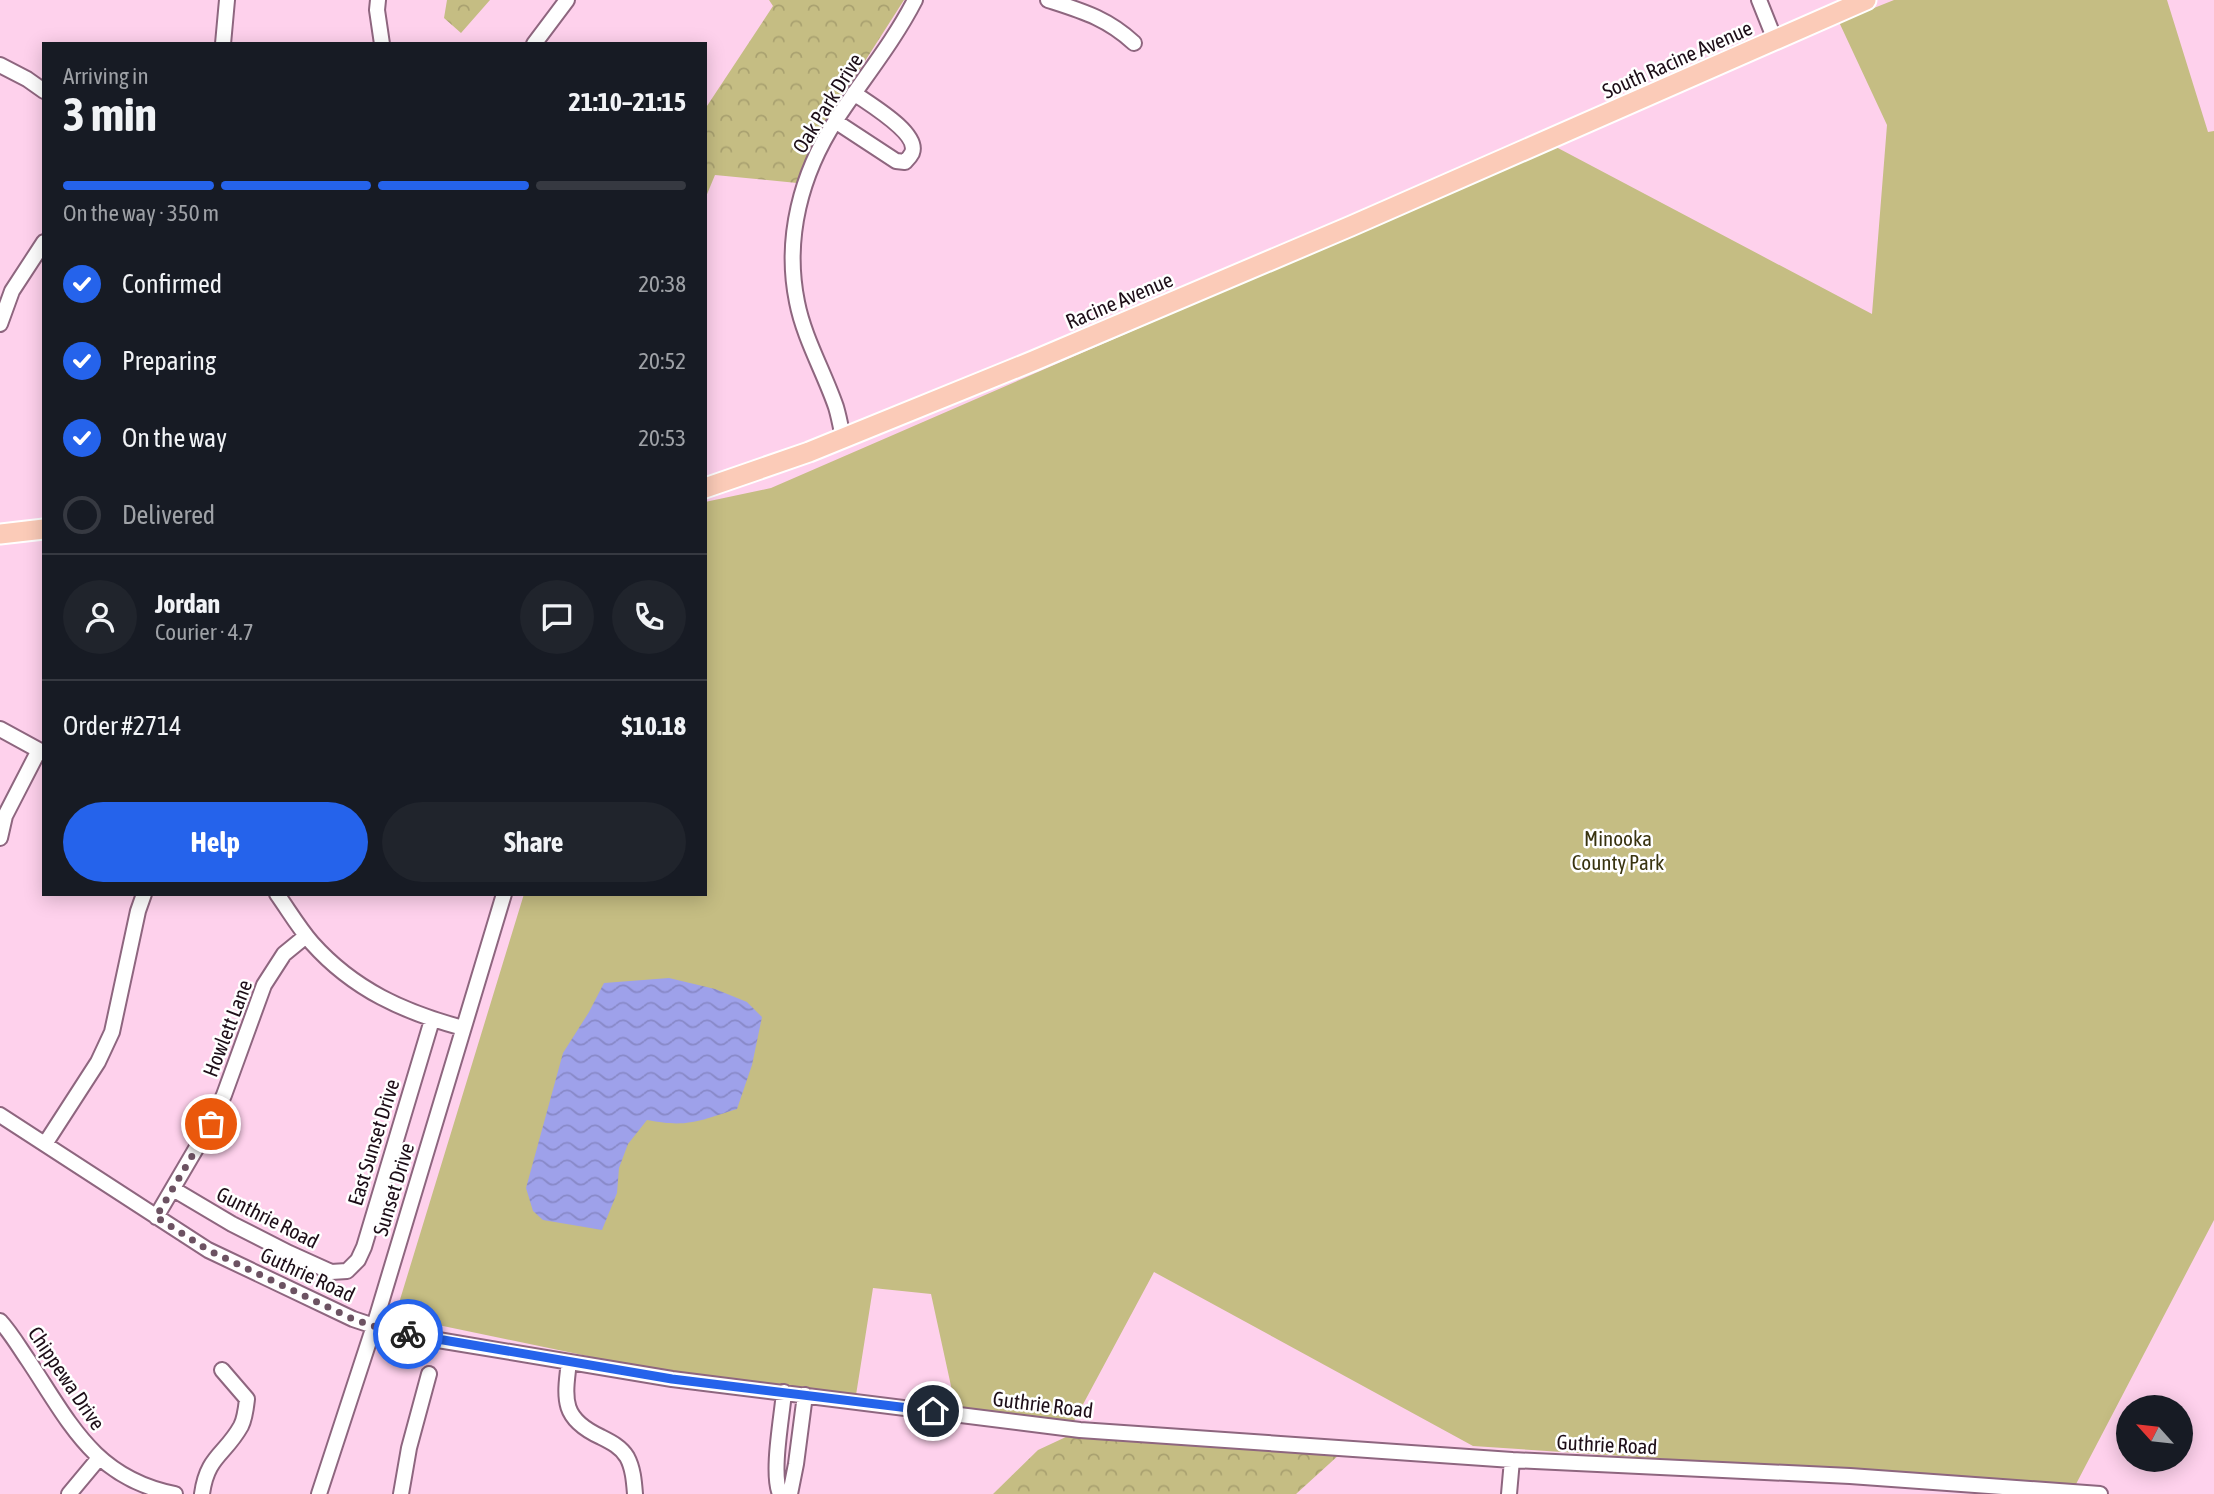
<!DOCTYPE html>
<meta charset="utf-8">
<style>
:root{--surface:#171b24;--page:#20242c;--text:#f1f3f6;--muted:#9ea1a6;--line:#363941;--accent:#2563eb}
body{margin:0;font-family:"Asap Condensed",sans-serif;background:var(--page);color:var(--text);height:100vh;display:flex;flex-direction:column;font-size:26px;white-space:nowrap}
*{box-sizing:border-box;margin:0}
p{font-size:23px;color:var(--muted)}
.icon{flex:none;width:38px;height:38px;fill:none;stroke:currentColor;stroke-width:2;stroke-linecap:round;stroke-linejoin:round}
.map{position:relative;flex:1;overflow:hidden}
.side{position:absolute;left:42px;top:42px;width:665px;height:854px;display:flex;flex-direction:column;background:var(--surface);border-radius:0px;box-shadow:0 4px 18px #0003}
.side>*{flex:none}
.needle{width:46px;rotate:297deg}
.buttons{position:absolute;left:2116px;top:1395px;display:grid;gap:14px}
.buttons a{display:grid;place-items:center;width:77px;height:77px;border-radius:50%;background:var(--surface);box-shadow:0 4px 18px #0003;font-size:35px}
.pin{position:absolute;display:grid;place-items:center;width:60px;height:60px;color:#fff;margin:-30px;border:4px solid #fff;border-radius:50%;box-shadow:0 2px 7px #0007}
.courier{position:absolute;display:grid;place-items:center;width:70px;height:70px;margin:-35px;border:5px solid #2563eb;border-radius:50%;background:#fff;color:#222;box-shadow:0 2px 9px #0007}
.summary em{font-style:normal;font-weight:700}
.summary div{display:flex;flex-direction:column-reverse}
.summary{display:flex;align-items:center;justify-content:space-between;height:119px;padding:0 21px}
h1{font-size:46px;font-weight:700;line-height:52px}
.bar{display:grid;grid-template-columns:repeat(4,1fr);gap:10px 7px;align-content:center;height:84px;padding:0 21px}
.bar i{height:9px;border-radius:5px;background:var(--line)}
.bar .selected{background:var(--accent)}
.bar p{grid-column:span 4}
.line{display:flex;align-items:center;gap:18px;padding:0 21px;border-top:2px solid var(--line)}
.line div{flex:1}
.round{display:grid;place-items:center;flex:none;width:74px;height:74px;border-radius:37px;background:var(--page)}
ol{padding:0 21px;list-style:none}
li{display:flex;align-items:center;gap:21px;height:77px}
li p{margin-inline-start:auto}
li .icon{padding:7px;border-radius:50%;background:var(--accent);color:#fff;stroke-width:4}
li:last-child{color:var(--muted)}
li i{width:38px;height:38px;border:4px solid var(--line);border-radius:50%}
.primary-button{display:flex;gap:14px;margin-top:auto;padding:14px 21px}
.primary-button a{flex:1;height:80px;border-radius:42px;background:var(--accent);color:#fff;font-size:28px;font-weight:700;line-height:80px;text-align:center}
.primary-button a+a{background:var(--page);color:var(--text)}
.map>svg:first-child{display:block}
</style>
<div class="map">
<svg width="2214" height="1494" viewBox="0 0 2214 1494">
<defs>
<pattern id="forest-crowns" width="20" height="18" patternUnits="userSpaceOnUse" patternTransform="scale(1.75)"><rect width="20" height="18" fill="#c5bd83"/><path d="M2 6a3 3 0 1 1 6 0M12 15a3 3 0 1 1 6 0" fill="none" stroke="#a9a170"/></pattern>
<pattern id="water-waves" width="16" height="10" patternUnits="userSpaceOnUse" patternTransform="scale(1.75)"><rect width="16" height="10" fill="#9ea1ea"/><path d="M0 5q4-4 8 0t8 0" fill="none" stroke="#8889c8"/></pattern>
</defs>
<rect width="100%" height="100%" fill="#fed1ec"/>
<!-- forest -->
<path fill="url(#forest-crowns)" d="M447,0H490L461,33L444,18Z
M769,0H904L858,72L797,183L715,175L705,199V109L773,6Z
M1068,1436L1340,1454L1296,1494H993L1038,1450Z"/>
<!-- green -->
<path fill="#c5bd83" d="M1894,0H2167L2208,132L2214,131V1220L2075,1486L1473,1446L1154,1272L1073,1423L956,1409L931,1294L873,1288L856,1395L669,1373L395,1316L524,894H705V502L771,488L1556,147L1872,314L1887,125L1839,22Z"/>
<!-- water -->
<path fill="url(#water-waves)" d="M669,978L715,989L747,1002L762,1017L752,1065L737,1109C699,1121 687,1128 647,1120L628,1144L619,1168L617,1193L602,1230L543,1220L533,1211L526,1188L563,1053L589,1012L604,983Z"/>
<g fill="none" stroke-linecap="round" stroke-linejoin="round">
<!-- minor casing -->
<g stroke="#8e667f" stroke-width="18">
<path id="minor" d="M378,0L377,10L382,44
M1048,0C1082,11 1107,18 1134,43
M1759,0L1775,40
M223,44L227,0
M534,44L567,0
M0,65L27,79L44,91
M835,121L896,161L905,162C907,160 911,155 912,153C920,133 869,104 854,93
M0,324L12,291L44,242
M843,438C841,428 839,417 836,407C824,372 804,338 797,302C784,238 801,174 836,120C862,80 893,43 915,0
M0,729L44,753
M0,838L5,816L39,750
M277,894C289,911 299,928 312,943C354,990 404,1012 463,1028
M0,1115L208,1250L353,1319L374,1326L438,1340L672,1379L1080,1430L1512,1460L1850,1476L2100,1494
M45,1144L98,1062L112,1032L138,911L144,894
M173,1189L232,1224L289,1253L331,1272L347,1271L358,1260L364,1247L432,1020
M156,1217L211,1123L224,1095L264,985L284,954L306,936
M0,1321C11,1333 19,1347 28,1360C70,1423 94,1478 175,1494
M569,1362C564,1401 562,1419 601,1437C611,1442 621,1447 627,1457C633,1468 634,1481 635,1494
M69,1494L99,1458
M202,1494C207,1456 225,1455 241,1426C245,1418 246,1408 247,1399L222,1370
M319,1494L374,1326L504,894
M401,1494L409,1448L429,1374
M780,1494C771,1473 782,1417 784,1392
M790,1494L796,1464L805,1395
M1509,1494L1512,1460"/>
</g>
<!-- major casing -->
<g stroke="#fff" stroke-width="23">
<path id="major" d="M705,488L809,452L1033,361L1351,226L1866,0
M0,534L44,529"/>
</g>
<!-- minor -->
<use href="#minor" stroke="#fff" stroke-width="14"/>
<!-- major -->
<use href="#major" stroke="#fbcbb8" stroke-width="19"/>
</g>
<g fill="none" stroke-linecap="round" stroke-linejoin="round">
<!-- done -->
<path stroke="#6c5262" stroke-width="7" stroke-dasharray="0 12.6" d="M211,1124L156,1217L208,1250L353,1319L373,1326L408,1334"/>
<!-- route -->
<path stroke="#2563eb" stroke-width="9" d="M408,1334L672,1379L933,1411"/>
</g>
<g text-anchor="middle" dominant-baseline="central" stroke-width="5" stroke-linejoin="round" paint-order="stroke">
<!-- street labels -->
<g font-size="21" fill="#1d0e18" stroke="#fff">
<text transform="translate(1677 59) rotate(-24)">South Racine Avenue</text>
<text transform="translate(827 103) rotate(-58)">Oak Park Drive</text>
<text transform="translate(1119 300) rotate(-23)">Racine Avenue</text>
<text transform="translate(227 1028) rotate(-69)">Howlett Lane</text>
<text transform="translate(373 1142) rotate(-73)">East Sunset Drive</text>
<text transform="translate(393 1189) rotate(-73)">Sunset Drive</text>
<text transform="translate(268 1217) rotate(27)">Gunthrie Road</text>
<text transform="translate(308 1274) rotate(25)">Guthrie Road</text>
<text transform="translate(67 1378) rotate(56)">Chippewa Drive</text>
<text transform="translate(1043 1404) rotate(7)">Guthrie Road</text>
<text transform="translate(1607 1444) rotate(3)">Guthrie Road</text>
</g>
<!-- park labels -->
<g font-size="21" fill="#38330f" stroke="#fff">
<text x="1618" y="838">Minooka<tspan x="1618" dy="24">County Park</tspan></text>
</g>
</g>
</svg>
<div class="buttons">
<a><svg class="needle" viewBox="-14 -14 28 28"><path d="M0-13l5 13h-10z" fill="#e53935"/><path d="M0 13l5-13h-10z" fill="#9ea1a6"/></svg></a>
</div>
<div class="pin" style="left:211px;top:1124px;background:#ea580c"><svg class="icon" aria-label="bag" viewBox="0 0 24 24"><path d="M5 8h14l-1 12H6zM9 8a3 3 0 0 1 6 0"/></svg></div>
<div class="pin" style="left:933px;top:1411px;background:#1f2937"><svg class="icon" aria-label="home" viewBox="0 0 24 24"><path d="M3 11l9-7 9 7M6 9v11h12V9"/></svg></div>
<div class="courier" style="left:408px;top:1334px"><svg class="icon" aria-label="bike" viewBox="0 0 24 24"><circle cx="6" cy="16" r="4"/><circle cx="18" cy="16" r="4"/><path d="M6 16l4-8h5l3 8M10 8l3 8H6M13 5h3"/></svg></div>
<section class="side">
<div class="summary"><div><h1>3 min</h1><p>Arriving in</p></div><em>21:10–21:15</em></div>
<div class="bar"><i class="selected"></i><i class="selected"></i><i class="selected"></i><i></i><p>On the way · 350 m</p></div>
<ol>
<li><svg class="icon" aria-label="check" viewBox="0 0 24 24"><path d="M5 12l5 5 9-10"/></svg>Confirmed<p>20:38</p></li>
<li><svg class="icon" aria-label="check" viewBox="0 0 24 24"><path d="M5 12l5 5 9-10"/></svg>Preparing<p>20:52</p></li>
<li><svg class="icon" aria-label="check" viewBox="0 0 24 24"><path d="M5 12l5 5 9-10"/></svg>On the way<p>20:53</p></li>
<li><i></i>Delivered</li>
</ol>
<div class="line" style="height:126px"><a class="round"><svg class="icon" aria-label="person" viewBox="0 0 24 24"><circle cx="12" cy="8" r="4"/><path d="M4 21q1-7 8-7t8 7"/></svg></a><div><b>Jordan</b><p>Courier · 4.7</p></div><a class="round"><svg class="icon" aria-label="chat" viewBox="0 0 24 24"><path d="M4 5h16v11H9l-5 4z"/></svg></a><a class="round"><svg class="icon" aria-label="phone" viewBox="0 0 24 24"><path d="M5 4h4l2 5-3 2q2 4 5 5l2-3 5 2v4C11 20 4 13 5 4z"/></svg></a></div>
<div class="line" style="height:91px"><div>Order #2714</div><b>$10.18</b></div>
<div class="primary-button"><a>Help</a><a>Share</a></div>
</section>
</div>
